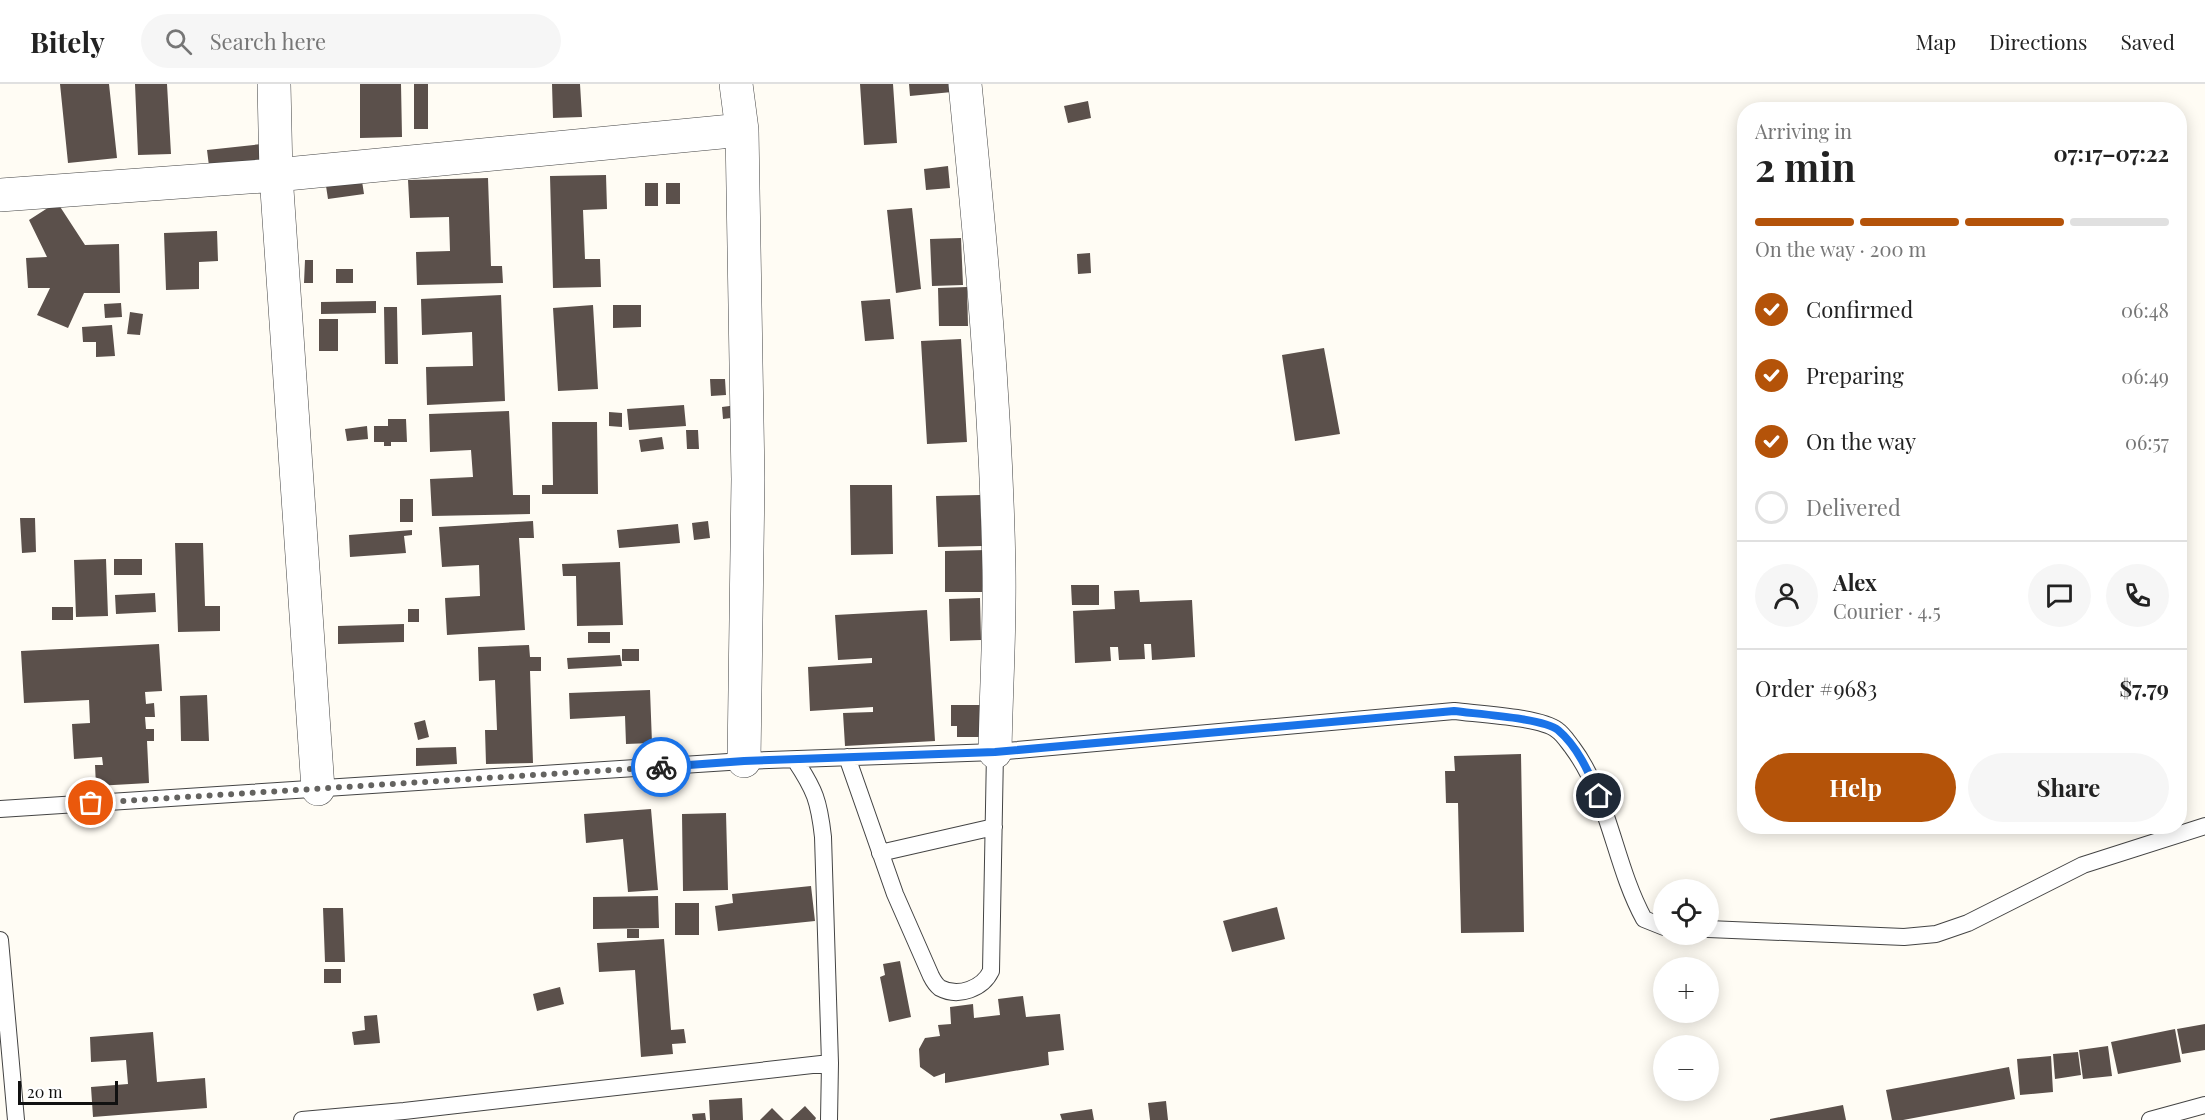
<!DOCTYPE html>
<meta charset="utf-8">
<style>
:root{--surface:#fff;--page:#f6f6f6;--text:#222;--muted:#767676;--line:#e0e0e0;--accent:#b45309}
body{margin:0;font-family:"Playfair Display",serif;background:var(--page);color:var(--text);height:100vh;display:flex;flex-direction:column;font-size:22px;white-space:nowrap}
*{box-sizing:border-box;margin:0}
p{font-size:20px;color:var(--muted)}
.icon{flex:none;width:33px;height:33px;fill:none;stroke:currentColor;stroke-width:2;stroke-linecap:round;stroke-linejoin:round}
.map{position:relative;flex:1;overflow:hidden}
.details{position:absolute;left:1737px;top:18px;width:450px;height:732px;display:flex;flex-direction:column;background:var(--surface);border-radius:24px;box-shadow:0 3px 15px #0003}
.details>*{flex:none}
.buttons{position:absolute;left:1653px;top:795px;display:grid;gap:12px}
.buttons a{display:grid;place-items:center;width:66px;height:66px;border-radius:50%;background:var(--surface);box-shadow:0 3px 15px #0003;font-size:30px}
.scale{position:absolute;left:18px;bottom:15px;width:100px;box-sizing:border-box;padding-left:6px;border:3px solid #111;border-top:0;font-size:16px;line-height:21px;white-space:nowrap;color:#111;-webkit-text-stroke:4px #fff;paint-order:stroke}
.pin{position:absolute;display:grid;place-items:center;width:51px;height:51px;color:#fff;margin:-26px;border:3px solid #fff;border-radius:50%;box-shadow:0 2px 6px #0007}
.courier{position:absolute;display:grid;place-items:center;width:60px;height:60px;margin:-30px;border:4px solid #1a73e8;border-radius:50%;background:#fff;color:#222;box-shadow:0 2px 8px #0007}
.summary em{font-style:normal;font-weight:700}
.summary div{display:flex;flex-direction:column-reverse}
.summary{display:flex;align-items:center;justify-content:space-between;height:102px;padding:0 18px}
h1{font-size:39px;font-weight:700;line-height:45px}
.bar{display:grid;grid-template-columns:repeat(4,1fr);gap:9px 6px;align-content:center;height:72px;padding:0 18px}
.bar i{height:8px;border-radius:4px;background:var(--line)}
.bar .active{background:var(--accent)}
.bar p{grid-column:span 4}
.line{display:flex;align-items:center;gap:15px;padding:0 18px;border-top:2px solid var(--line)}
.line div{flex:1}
.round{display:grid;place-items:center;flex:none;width:63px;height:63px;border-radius:32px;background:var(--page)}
ol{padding:0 18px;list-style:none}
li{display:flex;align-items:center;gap:18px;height:66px}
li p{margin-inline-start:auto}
li .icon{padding:6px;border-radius:50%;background:var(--accent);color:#fff;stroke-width:4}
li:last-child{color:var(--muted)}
li i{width:33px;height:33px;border:3px solid var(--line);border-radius:50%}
.cta{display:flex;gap:12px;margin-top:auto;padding:12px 18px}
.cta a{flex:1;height:69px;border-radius:36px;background:var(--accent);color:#fff;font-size:24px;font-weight:700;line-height:69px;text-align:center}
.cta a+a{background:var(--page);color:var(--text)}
header{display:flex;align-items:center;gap:36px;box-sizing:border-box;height:84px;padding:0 30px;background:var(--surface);border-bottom:2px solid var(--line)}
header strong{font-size:28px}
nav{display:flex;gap:33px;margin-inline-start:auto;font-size:21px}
.search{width:420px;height:54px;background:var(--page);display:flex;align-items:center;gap:15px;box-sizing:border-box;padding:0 21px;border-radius:33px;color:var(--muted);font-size:22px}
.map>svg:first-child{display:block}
</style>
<header>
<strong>Bitely</strong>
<div class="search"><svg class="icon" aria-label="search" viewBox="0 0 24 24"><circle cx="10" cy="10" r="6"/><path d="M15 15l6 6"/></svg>Search here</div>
<nav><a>Map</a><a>Directions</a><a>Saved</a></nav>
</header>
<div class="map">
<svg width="2205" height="1036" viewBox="0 0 2205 1036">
<rect width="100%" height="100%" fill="#fffcf4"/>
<!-- building -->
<path fill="#5b504b" d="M60,0H109L117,74L68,79Z
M135,0H167L171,70L138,71Z
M360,0H401L402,53L360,54Z
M414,0H428V45H414Z
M552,0H580L582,33L553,34Z
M860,0H893L897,59L864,61Z
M909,0H952V8L910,12Z
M1088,17L1091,34L1068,39L1064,22Z
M262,60L263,75L209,82L207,66Z
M948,82L950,104L926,106L924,85Z
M606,91L607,125L583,126L585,175H600L601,203L553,204L550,92Z
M488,94L491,182H502L503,199L417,201L416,168L450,167L449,133L410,134L408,96Z
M362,97L364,110L328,115L326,102Z
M645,99H658V122H645Z
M666,99H680V120H666Z
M57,118L85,161L119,160L120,209H84L68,244L37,231L50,204H28L26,174L47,173L29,136Z
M912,124L921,205L896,209L887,126Z
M217,147L218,177L199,178V205L166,206L164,149Z
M961,154L963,201L932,202L930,155Z
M1090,169L1091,189L1078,190L1077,170Z
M305,176H313V199H304Z
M336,185H353V199H336Z
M967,203L968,242H939L938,204Z
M501,211L505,317L427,321L426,283L473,282L472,248L422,251L421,215Z
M890,215L894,255L865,257L861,217Z
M376,217V229L321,230V218Z
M121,219L122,233L105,234L104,220Z
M593,221L598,305L558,307L553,224Z
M613,221H641V243L613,244Z
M384,223H397L398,280H385Z
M130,228L143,230L140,251L127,250Z
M319,235H338V267H319Z
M112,241L115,272L96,273V258H83L82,243Z
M961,255L967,358L927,360L921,257Z
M1324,264L1340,350L1295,357L1282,271Z
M710,295H725L726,311L711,312Z
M684,321L686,342L629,346L627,325Z
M737,321L739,333L723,335L722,323Z
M509,327L513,411H530V430L432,432L430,395L473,393L471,366L430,368L429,330Z
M609,328L622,329V343L609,342Z
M388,335H406L407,358H391V362H384V358H374V342H388Z
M552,338H597L598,410H542V401H553Z
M367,342L368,355L347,357L345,345Z
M686,346H698L699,365H687Z
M662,353L664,365L641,368L639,356Z
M850,401H892L893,470L851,471Z
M980,411L982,462L938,463L936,412Z
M400,415H413V438H400Z
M20,434H35L36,468L22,469Z
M533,437L534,454H519L525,546L447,551L445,514L480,512L479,481L442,483L439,443Z
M708,437L710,454L694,456L692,439Z
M678,440L680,459L619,464L617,446Z
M412,446V451L404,452L406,469L350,473L349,451Z
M175,459H203L205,522H220V547L178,548Z
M987,466V508H945V467Z
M106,475L108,532L76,533L74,476Z
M114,475H142V491H114Z
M620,478L623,541L577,542L576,492H563L562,480Z
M1071,501H1099V521H1072Z
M1139,506L1140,518L1192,516L1195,573L1152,576L1151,560H1144L1145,575L1119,576L1118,563H1110L1111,577L1075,579L1073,527L1115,525L1114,507Z
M155,509L156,528L116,530L115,511Z
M980,514L981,556L950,557L949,515Z
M52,523H73V536H52Z
M408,525H419V538H408Z
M927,526L935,657L845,662L843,629L873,628V623L810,627L808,583L872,579V574L838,576L835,531Z
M404,540V558L338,560V542Z
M588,548H610V559H588Z
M159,560L162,607L145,608L146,620L154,619L155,633H145L146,645H154V657H147L149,699L96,702L95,681H103L102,673L74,675L72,640L90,639L89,616L24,619L21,567Z
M529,561L530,573H541V587H530L533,679L486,680L485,646H497L495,596L479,597L478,563Z
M622,565H639V577H622Z
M620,571L622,582L568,585L567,574Z
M650,606L652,659L626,660L625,632L570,635L569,609Z
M207,611L209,657H181L180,612Z
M951,621H988V653H957V642H951Z
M425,636L429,653L418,656L414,639Z
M456,663L457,680L416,682V664Z
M1521,670L1524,848L1461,849L1458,719H1446L1445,687H1455L1454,672Z
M651,725L658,806L628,808L623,755L586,759L584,730Z
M726,729L728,806L683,807L682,730Z
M811,802L815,837L718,847L715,822L733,819L732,810Z
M658,812L659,844L593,845V813Z
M675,819H699V851H675Z
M1277,823L1285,855L1232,868L1223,837Z
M323,824H343L345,878H325Z
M627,845H639V854H627Z
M664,855L671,946L684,945L686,959L672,960L673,970L641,973L635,886L599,888L597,859Z
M900,877L911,933L889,938L880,893L885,891L883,880Z
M324,885H341V899H324Z
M560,903L564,920L537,927L533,910Z
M1023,912L1026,933L1060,930L1064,966L1048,968L1049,981L945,999V989L934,993L920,983L919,965L925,954L940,952L938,941L951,940L950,923L973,920L974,934L1000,931L998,915Z
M377,931L380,959L354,961L352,948L365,946L364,932Z
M2205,940V966L2182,970L2177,945Z
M2175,945L2181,978L2118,990L2111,958Z
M153,948L157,998L205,994L207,1024L93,1033L91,1003L128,1000L126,976L91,978L90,953Z
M2108,962L2112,992L2083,995L2079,966Z
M2078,968L2081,991L2055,995L2053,970Z
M2051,972L2053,1008L2020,1011L2017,975Z
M2009,983L2015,1015L1903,1036H1892L1886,1006Z
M742,1014L743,1036H710L709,1016Z
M1166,1017L1168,1036H1150L1148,1019Z
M1843,1021L1846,1036H1770V1035Z
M805,1022L816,1034L815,1036H790Z
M772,1024L784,1036H760Z
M1092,1025L1094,1036H1062L1060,1030Z
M705,1029L706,1036H693L692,1030Z"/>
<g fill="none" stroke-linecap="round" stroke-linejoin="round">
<!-- service casing -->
<g stroke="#444" stroke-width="18">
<path id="service" d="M847,673L895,810L931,892C933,896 936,901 940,904C959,914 983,904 991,887L995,668
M795,676C815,706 819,717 823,753L830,979L829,1036
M0,725L744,677L995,668L1454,627C1477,630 1541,633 1557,646C1563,650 1568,658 1572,663C1610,714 1614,780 1644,835L1664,843
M880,769L994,743
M1708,845L1904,853L1936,850L1968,839L2083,781L2205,742
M0,856L16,1036
M302,1036L404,1027L830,979
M2150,1036L2205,1021"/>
</g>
<!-- minor casing -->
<g stroke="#444" stroke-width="34">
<path id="minor" d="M274,0L276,91L318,705
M736,0L742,46L748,395L744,677
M965,0C981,161 996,324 999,486C1000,546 996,607 995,668
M0,111L276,91L742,46"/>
</g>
<!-- service -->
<use href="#service" stroke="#fff" stroke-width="16"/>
<!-- minor -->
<use href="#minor" stroke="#fff" stroke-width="33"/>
</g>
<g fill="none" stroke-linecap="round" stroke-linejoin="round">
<!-- done -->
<path stroke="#646360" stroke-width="6" stroke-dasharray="0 10.8" d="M91,719L661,683"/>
<!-- route -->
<path stroke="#1a73e8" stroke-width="8" d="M661,683L744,677L995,668L1454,627C1476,630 1543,634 1558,646C1578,663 1589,689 1599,712"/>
</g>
</svg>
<div class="buttons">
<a><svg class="icon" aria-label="locate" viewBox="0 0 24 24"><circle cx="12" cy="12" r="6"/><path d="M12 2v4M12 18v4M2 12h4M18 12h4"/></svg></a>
<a>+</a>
<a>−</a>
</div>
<div class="scale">20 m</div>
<div class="pin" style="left:91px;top:719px;background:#ea580c"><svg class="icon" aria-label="bag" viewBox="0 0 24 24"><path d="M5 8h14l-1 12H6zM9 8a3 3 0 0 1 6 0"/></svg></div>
<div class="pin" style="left:1599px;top:712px;background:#1f2937"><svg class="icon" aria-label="home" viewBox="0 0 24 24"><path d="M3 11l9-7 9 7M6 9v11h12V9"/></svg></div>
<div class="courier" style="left:661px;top:683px"><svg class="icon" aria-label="bike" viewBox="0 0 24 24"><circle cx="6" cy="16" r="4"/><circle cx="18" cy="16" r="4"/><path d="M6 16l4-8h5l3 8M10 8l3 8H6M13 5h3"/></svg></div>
<section class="details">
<div class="summary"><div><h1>2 min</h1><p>Arriving in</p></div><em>07:17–07:22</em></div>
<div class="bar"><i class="active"></i><i class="active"></i><i class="active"></i><i></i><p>On the way · 200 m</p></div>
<ol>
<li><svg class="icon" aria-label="check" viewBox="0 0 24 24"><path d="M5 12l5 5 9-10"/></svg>Confirmed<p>06:48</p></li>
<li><svg class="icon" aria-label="check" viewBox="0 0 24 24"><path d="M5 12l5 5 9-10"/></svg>Preparing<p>06:49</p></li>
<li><svg class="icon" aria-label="check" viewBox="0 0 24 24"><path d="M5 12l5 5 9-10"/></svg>On the way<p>06:57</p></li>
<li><i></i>Delivered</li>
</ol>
<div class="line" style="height:108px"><a class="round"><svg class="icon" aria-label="person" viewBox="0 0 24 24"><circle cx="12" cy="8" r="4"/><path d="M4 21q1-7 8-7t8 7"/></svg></a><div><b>Alex</b><p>Courier · 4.5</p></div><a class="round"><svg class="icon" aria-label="chat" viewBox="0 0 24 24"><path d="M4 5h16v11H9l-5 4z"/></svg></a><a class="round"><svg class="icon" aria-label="phone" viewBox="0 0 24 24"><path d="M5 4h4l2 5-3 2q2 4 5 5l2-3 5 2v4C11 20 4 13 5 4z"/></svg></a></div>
<div class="line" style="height:78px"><div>Order #9683</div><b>$7.79</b></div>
<div class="cta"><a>Help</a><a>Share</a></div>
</section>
</div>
